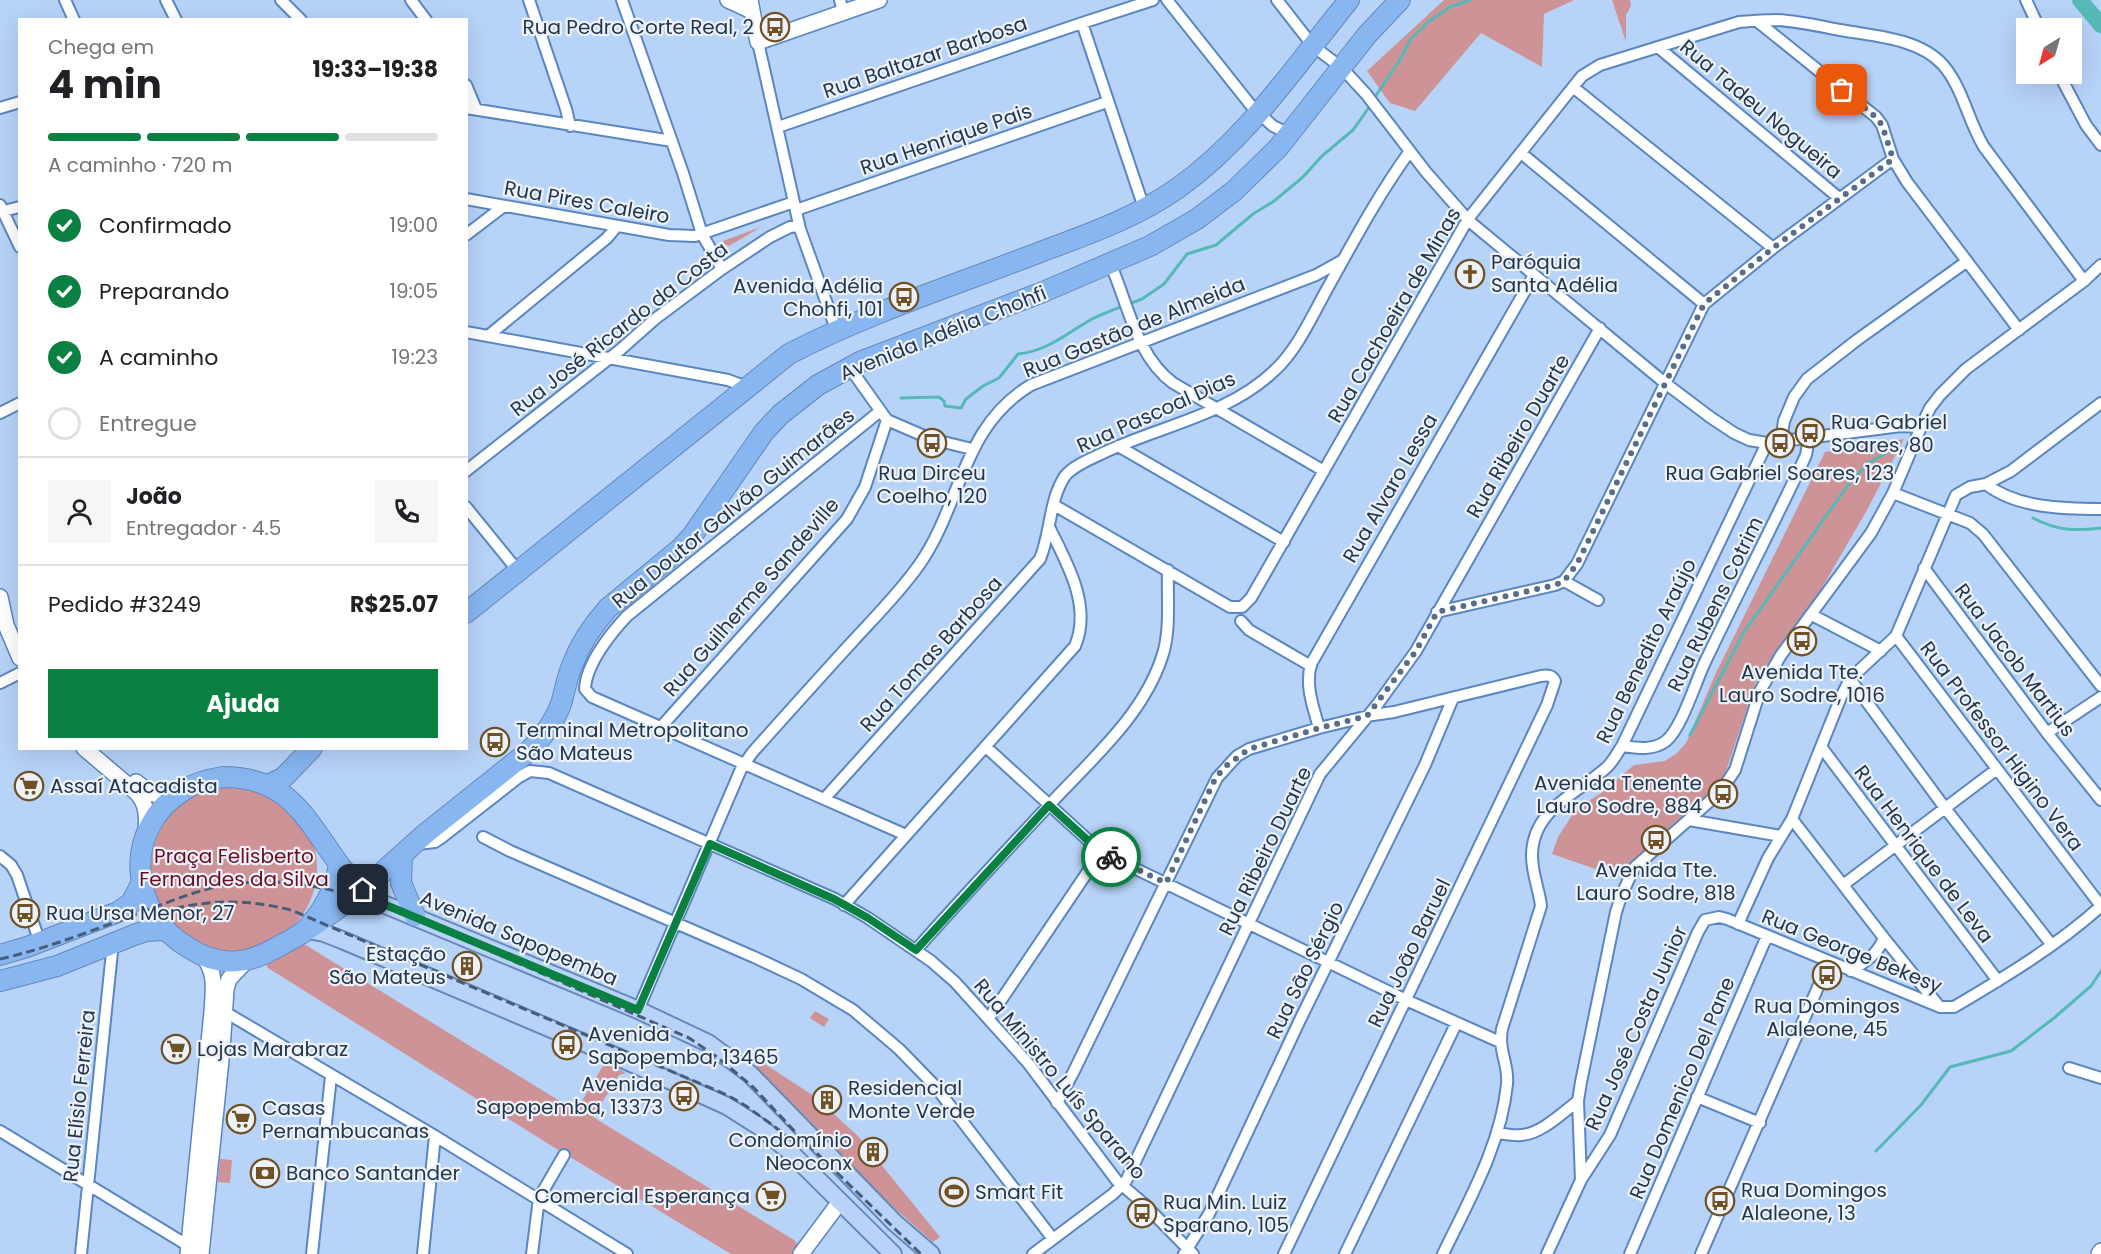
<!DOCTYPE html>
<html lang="pt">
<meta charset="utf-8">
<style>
:root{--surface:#fff;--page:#f6f6f6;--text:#202124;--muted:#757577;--line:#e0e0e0;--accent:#0b8043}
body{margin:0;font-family:Poppins,sans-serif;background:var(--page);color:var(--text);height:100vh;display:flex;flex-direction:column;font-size:22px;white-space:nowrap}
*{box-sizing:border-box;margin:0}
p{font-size:20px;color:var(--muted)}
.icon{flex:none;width:33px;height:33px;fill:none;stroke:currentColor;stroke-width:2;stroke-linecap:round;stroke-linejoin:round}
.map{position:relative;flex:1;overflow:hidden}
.drawer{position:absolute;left:18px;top:18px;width:450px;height:732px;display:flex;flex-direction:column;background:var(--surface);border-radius:0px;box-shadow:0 6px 24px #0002}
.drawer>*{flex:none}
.needle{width:39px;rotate:217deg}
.buttons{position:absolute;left:2016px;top:18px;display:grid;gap:12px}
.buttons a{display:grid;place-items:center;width:66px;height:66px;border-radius:0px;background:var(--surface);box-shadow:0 6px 24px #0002;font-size:30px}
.pin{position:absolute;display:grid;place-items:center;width:51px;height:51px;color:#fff;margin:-26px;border-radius:12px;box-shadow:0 3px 9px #0006}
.courier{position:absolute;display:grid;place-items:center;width:60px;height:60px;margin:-30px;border:4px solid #0b8043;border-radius:50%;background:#fff;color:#222;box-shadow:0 2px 8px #0007}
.overview em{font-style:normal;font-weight:700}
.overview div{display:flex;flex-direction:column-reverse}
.overview{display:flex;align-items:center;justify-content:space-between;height:102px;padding:0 30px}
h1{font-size:39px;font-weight:700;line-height:45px}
.bar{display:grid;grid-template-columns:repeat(4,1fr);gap:9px 6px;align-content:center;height:72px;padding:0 30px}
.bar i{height:8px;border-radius:4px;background:var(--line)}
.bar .selected{background:var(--accent)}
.bar p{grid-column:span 4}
.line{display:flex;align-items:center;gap:15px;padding:0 30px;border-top:2px solid var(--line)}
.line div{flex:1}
.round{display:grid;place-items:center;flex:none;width:63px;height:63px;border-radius:0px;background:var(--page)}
ol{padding:0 30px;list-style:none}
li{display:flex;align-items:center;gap:18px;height:66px}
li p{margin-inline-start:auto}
li .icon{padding:6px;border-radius:50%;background:var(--accent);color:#fff;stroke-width:4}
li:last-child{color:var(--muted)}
li i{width:33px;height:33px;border:3px solid var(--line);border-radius:50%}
.cta{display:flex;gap:12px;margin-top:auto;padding:12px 30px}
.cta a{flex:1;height:69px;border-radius:0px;background:var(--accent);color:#fff;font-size:24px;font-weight:700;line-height:69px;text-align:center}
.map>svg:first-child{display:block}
</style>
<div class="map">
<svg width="2101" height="1254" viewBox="0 0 2101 1254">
<rect width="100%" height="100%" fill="#b7d3f8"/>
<!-- green -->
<path fill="#ce9396" d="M1444,0H1574L1544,14L1542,67L1481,33L1415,111L1390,103L1367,71Z
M1612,0H1630L1631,6L1626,15V42Z
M761,227L729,246L724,244L723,241Z
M1904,439L1867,510L1816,598L1758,676L1725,774L1698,810L1652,850L1610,874L1552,854L1558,837L1576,809L1601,793L1634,765L1665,761L1677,753L1686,743L1715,675L1825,452Z
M151 868a83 83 0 1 1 166 0a83 83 0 1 1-166 0Z
M304,944L576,1111L604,1064L608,1063L626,1073L619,1075L593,1117L794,1240L807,1254H731L555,1148L268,968L265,963Z
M815,1011L829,1019L824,1027L810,1018Z
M760,1061L814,1096L858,1136L940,1237L933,1242L891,1205L780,1095L756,1068Z
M220,1159L232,1160L230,1183L218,1182Z"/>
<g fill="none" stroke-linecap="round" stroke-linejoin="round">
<!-- stream -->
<path stroke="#56b9b8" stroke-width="3" d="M1373,100L1401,58L1410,40L1428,22L1450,7L1470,0
M1129,304L1142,299L1164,284L1187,254L1216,245L1253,214L1274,201L1303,177L1322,156L1353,130L1370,106
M901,398L939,397L944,401L945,406L961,408L966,399L983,386L999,378L1018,354C1048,351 1067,333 1092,319C1102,314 1113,310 1123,306
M2033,518C2058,531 2073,531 2101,528
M1690,735L1744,632L1848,485L1868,463L1886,453
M1876,1151L1921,1105L1950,1067L2011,1051L2054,1018L2091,986L2101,971"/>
<!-- river -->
<path stroke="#56b9b8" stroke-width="16" d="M2080,0L2101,25"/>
<!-- street casing -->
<g stroke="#5a87bf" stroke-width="14">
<path id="street" d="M65,0L74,20
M166,0L176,20
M281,0L301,20
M411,0L426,20
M529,0L566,109L570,126
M622,0L683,173L702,234L722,269
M840,0L843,12
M1167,0L1253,108L1273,126L1289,134
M1277,0L1313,46L1342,68L1366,94L1426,172L1469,221L1665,383L1710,417L1734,433L1749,440L1767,443L1901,426L1921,427
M2026,0L2039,28
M1757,21L1876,117L1882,125L1893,159L1907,182L2019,330
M1082,23L1144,208
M758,42L800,229L836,329
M1659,48L1839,198
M2059,74L2086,125L2101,145
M466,85L476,109
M1573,87L1773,248
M0,108L20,102
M466,108L672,141
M778,127L1082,23L1153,0
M1521,153L1704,304
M466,199L669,235L695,236L794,202
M0,205L20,247
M796,210L1107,102
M3,211L20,207
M466,235L504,206
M1110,263C1128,303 1136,356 1173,383L1324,471
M466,332L728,380L747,387
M488,336L607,238L617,226
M850,368L887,420L931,439L972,449
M879,412L627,616C611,633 586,664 585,689L592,697L906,835
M0,413L20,403
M1781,441L1784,421L1794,397L1807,379L1857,340L1966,262
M1118,446L1284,542
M466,471L620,350L655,319L722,269L770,237L790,227L799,226
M1986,484C2016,508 2064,509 2101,509
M1893,493L1970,523L1983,534L2101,686
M1054,505L1230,607H1242L1251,598L1468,219L1573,87L1582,76L1600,65L1739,22C1751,21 1764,20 1776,20C1797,21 1819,26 1840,30C1873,36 1919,38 1943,65C1963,88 1968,121 1984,147L2084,281
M466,507L518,571
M1924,568L2047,733L2101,800
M1564,581L1598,600
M1437,612L1555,585L1564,581L1577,564L1704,304L1773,248L1893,159
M1812,615L1881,651
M1241,621L1249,630L1311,666
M1896,636L2101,906
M1850,679L1945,808L2051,944
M0,683L20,673
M660,728L847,519L865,487L887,420
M1319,728C1313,706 1305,686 1311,664L1534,275
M2047,733L2101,697
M1622,746C1636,748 1653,751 1666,741C1682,728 1696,680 1706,660C1737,595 1770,531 1801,466L1806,455L1809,438
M986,747L1101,852L1406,1000L1500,1042
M1822,748L1998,981
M825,798L1040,559C1051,532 1049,500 1065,476C1074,465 1091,459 1103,453C1160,426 1228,415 1274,371C1297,350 1311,318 1326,291C1352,244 1378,195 1410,151
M1792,819L1884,938L1938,1005
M1689,820L1781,836
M483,837L510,851L754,957L801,979L853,1010L899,1049L935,1086L1053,1239
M417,844L435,842L441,838L519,777L530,771L549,773L835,899L868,918L931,961L955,982L1028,1063L1117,1181L1143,1203L1193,1254
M0,856L11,865L17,875L40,943
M1843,885L1997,769
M844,905L1075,646C1092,606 1067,563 1049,527
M1738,924L1768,858L1792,819L1841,697L1850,679L1896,636L1956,495L1970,487L1986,484L2011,471L2101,403
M916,950C960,900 1006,851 1052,802C1093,758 1143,715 1162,657C1171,631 1167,598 1168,570
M1851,971C1866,961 1877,955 1884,938
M638,1010L741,769L752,753C786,715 819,678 853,641C876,616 900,592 919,565C962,504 961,427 1031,385L1316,275L1343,260
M225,1012L435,1136L627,1254
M989,1018L1101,852
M2069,1068L2101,1078
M1697,1097L1760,1123
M1057,1103L1074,1071L1217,778L1237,756L1249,749L1319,728L1373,715L1394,712L1541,676C1548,675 1552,675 1555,681L1547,705L1284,1254
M0,1131L192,1248
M1497,1133C1505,1134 1513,1136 1521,1135C1541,1134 1562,1113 1578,1101
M1581,1180L1610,1135L1698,932L1705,920L1719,917L1727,919L1940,1007H1954C2005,977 2058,945 2101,906
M81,1254L113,942
M312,1254L331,1076
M423,1254L435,1136
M532,1254L539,1198L564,1155
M1033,1254L1113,1194L1126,1181L1320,774L1377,705L1416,651L1600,328
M1184,1254L1209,1214L1299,1022L1425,765L1453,698
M1345,1254L1456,1024
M1443,1254C1469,1200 1501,1145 1507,1084C1509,1064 1498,1052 1502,1029L1541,906C1539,889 1532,874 1532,856C1532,809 1577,794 1606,768C1613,762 1617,753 1622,746L1767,443
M1547,1254L1581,1180L1578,1101L1581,1082L1616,912C1621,895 1627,882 1635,867L1710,801L1725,785L1735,770L1760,691L1781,655L1871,533L1893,493L1921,427L1930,408L1940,395L1966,369L2084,281L2101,265
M1630,1254L1767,936
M1701,1254L1829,962"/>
</g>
<!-- secondary casing -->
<g stroke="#5a87bf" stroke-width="18">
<path id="secondary" d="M728,0L752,11
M750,0L758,42L879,0
M0,597L6,625L20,658
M84,748L137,793C148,805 147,819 146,835
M136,782L150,793L173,799
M188,1254L212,1012C213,992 217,975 204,957
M201,1254L222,1050L226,989L229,979L247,960
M801,1254L839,1203
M2099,1254L2101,1251"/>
</g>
<!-- primary casing -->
<g stroke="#6589b8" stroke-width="20">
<path id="primary" d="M339,864L376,901L638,1010L708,1043L750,1074L895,1223L931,1254
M308,930L324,933L342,940L622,1059L727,1106L760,1127L788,1150L893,1254"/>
</g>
<!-- highway casing -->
<g stroke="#6589b8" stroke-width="22">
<path id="highway" d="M466,613L789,354C870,312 958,284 1043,251C1089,234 1137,217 1178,188C1248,138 1296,65 1349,0
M223,777C289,777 305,818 339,864C336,889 321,915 303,932C297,937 290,940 283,944C272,950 259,958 245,960C225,964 206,959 189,948C128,913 122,828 184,790C196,782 210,779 223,777Z
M268,785L283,778L312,748
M402,855L401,883L415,916
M301,934L355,897L425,834L529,751C543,737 554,723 561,704C565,691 567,676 573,663C581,642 593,625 608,608L681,548L692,536L764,432L781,414L818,385L862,361L1043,292L1150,246L1197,219L1234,191L1278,148L1367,35L1400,0
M0,955L27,947L118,912L131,903L141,884
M0,981L57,966L134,935L146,931L164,930"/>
</g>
<!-- street -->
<use href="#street" stroke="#fff" stroke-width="10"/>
<!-- secondary -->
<use href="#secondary" stroke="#fff" stroke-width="15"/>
<!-- primary -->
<use href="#primary" stroke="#b8d3f7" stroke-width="16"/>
<!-- highway -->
<use href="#highway" stroke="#88b6f1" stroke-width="20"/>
<!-- rail -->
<path stroke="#475c77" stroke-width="3" stroke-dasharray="9 4.5" stroke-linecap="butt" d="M162,912C206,899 247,899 291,910L727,1095L746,1106L797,1143
M0,959C49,948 96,929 142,912C172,901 201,888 233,884C328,871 417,920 502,956C564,983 627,1011 689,1038L717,1057L753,1087L801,1138L921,1254"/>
</g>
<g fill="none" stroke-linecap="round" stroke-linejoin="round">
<!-- done -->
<path stroke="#576d8a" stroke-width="6" stroke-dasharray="0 10.8" d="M1111,857L1166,883L1216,777L1226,766L1249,749L1320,728L1367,716L1416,651L1437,612L1555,585L1564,581L1577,564L1704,304L1773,248L1893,159L1882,125L1876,117L1842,90"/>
<!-- route -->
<path stroke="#0b8043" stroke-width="8" d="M363,890L376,901L393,908L638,1010L710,844L834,899L868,918L916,950L1049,805L1094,846L1111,857"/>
</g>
<!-- icons -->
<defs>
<g id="bus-ring" transform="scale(1.5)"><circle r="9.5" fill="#edf2f8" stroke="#6f5125" stroke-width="1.5"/><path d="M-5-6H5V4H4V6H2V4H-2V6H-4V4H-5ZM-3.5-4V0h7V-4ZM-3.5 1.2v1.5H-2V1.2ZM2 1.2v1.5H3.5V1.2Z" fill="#6f5125"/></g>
<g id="church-ring" transform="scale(1.5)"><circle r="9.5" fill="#edf2f8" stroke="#6f5125" stroke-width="1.5"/><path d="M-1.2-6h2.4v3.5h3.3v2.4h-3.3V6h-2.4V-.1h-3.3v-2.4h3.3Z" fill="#6f5125"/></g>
<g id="supermarket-ring" transform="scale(1.5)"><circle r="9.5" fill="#edf2f8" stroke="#6f5125" stroke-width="1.5"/><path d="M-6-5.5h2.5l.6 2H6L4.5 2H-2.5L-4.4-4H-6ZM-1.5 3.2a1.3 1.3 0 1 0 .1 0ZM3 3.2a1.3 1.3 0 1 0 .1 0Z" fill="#6f5125"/></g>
<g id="building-ring" transform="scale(1.5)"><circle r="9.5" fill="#edf2f8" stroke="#6f5125" stroke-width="1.5"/><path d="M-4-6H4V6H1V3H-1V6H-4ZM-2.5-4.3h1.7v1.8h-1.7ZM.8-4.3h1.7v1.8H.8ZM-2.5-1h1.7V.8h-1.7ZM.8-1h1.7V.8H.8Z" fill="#6f5125"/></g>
<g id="bank-ring" transform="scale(1.5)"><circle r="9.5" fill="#edf2f8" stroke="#6f5125" stroke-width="1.5"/><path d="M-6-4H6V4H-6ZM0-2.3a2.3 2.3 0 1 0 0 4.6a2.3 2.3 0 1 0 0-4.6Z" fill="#6f5125"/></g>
<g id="stadium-ring" transform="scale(1.5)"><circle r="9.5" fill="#edf2f8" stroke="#6f5125" stroke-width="1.5"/><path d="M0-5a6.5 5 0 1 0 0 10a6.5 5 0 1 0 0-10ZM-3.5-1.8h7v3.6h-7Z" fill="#6f5125"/></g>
</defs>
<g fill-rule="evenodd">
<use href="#bus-ring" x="775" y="27"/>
<use href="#church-ring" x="1470" y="274"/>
<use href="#bus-ring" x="904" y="297"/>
<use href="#bus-ring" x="1810" y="433"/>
<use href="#bus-ring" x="932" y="443"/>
<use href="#bus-ring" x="1780" y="443"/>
<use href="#bus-ring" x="1802" y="641"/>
<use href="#bus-ring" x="495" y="742"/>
<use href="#supermarket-ring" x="29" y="786"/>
<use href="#bus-ring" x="1723" y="794"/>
<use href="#bus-ring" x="1656" y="840"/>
<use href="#bus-ring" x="25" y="913"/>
<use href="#building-ring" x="467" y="966"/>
<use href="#bus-ring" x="1827" y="975"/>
<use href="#bus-ring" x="567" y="1045"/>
<use href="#supermarket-ring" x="176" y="1049"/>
<use href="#bus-ring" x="684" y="1096"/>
<use href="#building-ring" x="827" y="1100"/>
<use href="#supermarket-ring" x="241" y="1119"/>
<use href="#building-ring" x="873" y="1152"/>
<use href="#bank-ring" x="265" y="1173"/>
<use href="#stadium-ring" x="954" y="1192"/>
<use href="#supermarket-ring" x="771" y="1196"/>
<use href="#bus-ring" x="1720" y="1201"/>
<use href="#bus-ring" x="1142" y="1213"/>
</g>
<g text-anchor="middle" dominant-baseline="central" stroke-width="4.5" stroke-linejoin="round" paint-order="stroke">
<!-- poi labels -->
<g font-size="20" fill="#23364e" stroke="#edf2f8" text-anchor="start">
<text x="754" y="27" text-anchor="end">Rua Pedro Corte Real, 2</text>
<text x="1491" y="262">Paróquia<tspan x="1491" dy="23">Santa Adélia</tspan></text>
<text x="883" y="286" text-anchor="end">Avenida Adélia<tspan x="883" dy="23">Chohfi, 101</tspan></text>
<text x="1831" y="422">Rua Gabriel<tspan x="1831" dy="23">Soares, 80</tspan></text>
<text x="932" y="473" text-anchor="middle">Rua Dirceu<tspan x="932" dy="23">Coelho, 120</tspan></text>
<text x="1780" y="473" text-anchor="middle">Rua Gabriel Soares, 123</text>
<text x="1802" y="672" text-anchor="middle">Avenida Tte.<tspan x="1802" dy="23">Lauro Sodre, 1016</tspan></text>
<text x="516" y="730">Terminal Metropolitano<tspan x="516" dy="23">São Mateus</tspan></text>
<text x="1702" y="783" text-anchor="end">Avenida Tenente<tspan x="1702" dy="23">Lauro Sodre, 884</tspan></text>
<text x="50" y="786">Assaí Atacadista</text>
<text x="1656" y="870" text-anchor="middle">Avenida Tte.<tspan x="1656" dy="23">Lauro Sodre, 818</tspan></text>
<text x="46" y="913">Rua Ursa Menor, 27</text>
<text x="446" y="954" text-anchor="end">Estação<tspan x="446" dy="23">São Mateus</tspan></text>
<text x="1827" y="1006" text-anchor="middle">Rua Domingos<tspan x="1827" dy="23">Alaleone, 45</tspan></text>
<text x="588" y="1034">Avenida<tspan x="588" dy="23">Sapopemba, 13465</tspan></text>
<text x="197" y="1049">Lojas Marabraz</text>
<text x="663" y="1084" text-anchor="end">Avenida<tspan x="663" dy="23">Sapopemba, 13373</tspan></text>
<text x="848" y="1088">Residencial<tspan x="848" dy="23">Monte Verde</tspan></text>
<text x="262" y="1108">Casas<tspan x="262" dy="23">Pernambucanas</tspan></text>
<text x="852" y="1140" text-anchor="end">Condomínio<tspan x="852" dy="23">Neoconx</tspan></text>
<text x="286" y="1173">Banco Santander</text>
<text x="1741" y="1190">Rua Domingos<tspan x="1741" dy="23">Alaleone, 13</tspan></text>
<text x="975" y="1192">Smart Fit</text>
<text x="750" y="1196" text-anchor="end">Comercial Esperança</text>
<text x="1163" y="1202">Rua Min. Luiz<tspan x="1163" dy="23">Sparano, 105</tspan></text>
</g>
<!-- street labels -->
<g font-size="20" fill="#23364e" stroke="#edf2f8">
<text transform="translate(925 57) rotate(-19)">Rua Baltazar Barbosa</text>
<text transform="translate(1761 109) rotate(40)">Rua Tadeu Nogueira</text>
<text transform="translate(946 139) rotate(-19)">Rua Henrique Pais</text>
<text transform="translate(587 202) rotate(10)">Rua Pires Caleiro</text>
<text transform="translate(1394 315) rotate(-60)">Rua Cachoeira de Minas</text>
<text transform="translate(1134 327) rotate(-22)">Rua Gastão de Almeida</text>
<text transform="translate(619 329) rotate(-38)">Rua José Ricardo da Costa</text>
<text transform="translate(943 333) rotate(-22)">Avenida Adélia Chohfi</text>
<text transform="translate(1156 412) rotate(-24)">Rua Pascoal Dias</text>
<text transform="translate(1518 436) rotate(-60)">Rua Ribeiro Duarte</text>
<text transform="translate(1390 488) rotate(-60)">Rua Alvaro Lessa</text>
<text transform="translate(733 508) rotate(-39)">Rua Doutor Galvão Guimarães</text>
<text transform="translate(751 597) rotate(-49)">Rua Guilherme Sandeville</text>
<text transform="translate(1715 604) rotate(-64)">Rua Rubens Cotrim</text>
<text transform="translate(1646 651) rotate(-64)">Rua Benedito Araújo</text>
<text transform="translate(931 654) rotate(-48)">Rua Tomas Barbosa</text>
<text transform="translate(2015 660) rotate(53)">Rua Jacob Martius</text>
<text transform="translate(2002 746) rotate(53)">Rua Professor Higino Vera</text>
<text transform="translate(1265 851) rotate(-64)">Rua Ribeiro Duarte</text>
<text transform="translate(1924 854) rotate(53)">Rua Henrique de Leva</text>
<text transform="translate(519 938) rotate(23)">Avenida Sapopemba</text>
<text transform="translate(1852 951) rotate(22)">Rua George Bekesy</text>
<text transform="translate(1409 953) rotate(-64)">Rua João Baruel</text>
<text transform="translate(1305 970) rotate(-64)">Rua São Sérgio</text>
<text transform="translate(1636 1028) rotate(-66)">Rua José Costa Junior</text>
<text transform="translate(1060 1079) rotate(50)">Rua Ministro Luís Sparano</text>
<text transform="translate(1682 1088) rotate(-67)">Rua Domenico Del Pane</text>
<text transform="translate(79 1096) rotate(-84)">Rua Elísio Ferreira</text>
</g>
<!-- park labels -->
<g font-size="20" fill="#680d22" stroke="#edf2f8">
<text x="234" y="856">Praça Felisberto<tspan x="234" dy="23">Fernandes da Silva</tspan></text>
</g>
</g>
</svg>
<div class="buttons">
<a><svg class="needle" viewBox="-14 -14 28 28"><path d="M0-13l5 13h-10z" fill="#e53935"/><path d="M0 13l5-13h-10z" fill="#757577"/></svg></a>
</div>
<div class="pin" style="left:1842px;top:90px;background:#ea580c"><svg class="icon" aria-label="bag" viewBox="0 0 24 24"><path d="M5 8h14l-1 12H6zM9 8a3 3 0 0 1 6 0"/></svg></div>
<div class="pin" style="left:363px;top:890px;background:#1f2937"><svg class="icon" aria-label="home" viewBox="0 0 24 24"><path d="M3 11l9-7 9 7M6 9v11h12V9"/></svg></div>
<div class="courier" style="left:1111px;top:857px"><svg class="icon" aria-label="bike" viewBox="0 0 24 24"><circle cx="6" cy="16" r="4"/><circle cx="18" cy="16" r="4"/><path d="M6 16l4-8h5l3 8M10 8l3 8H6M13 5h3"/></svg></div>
<section class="drawer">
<div class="overview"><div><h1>4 min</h1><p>Chega em</p></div><em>19:33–19:38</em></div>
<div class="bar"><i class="selected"></i><i class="selected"></i><i class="selected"></i><i></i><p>A caminho · 720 m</p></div>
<ol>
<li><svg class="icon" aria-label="check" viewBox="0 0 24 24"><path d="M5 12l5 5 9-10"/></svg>Confirmado<p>19:00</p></li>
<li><svg class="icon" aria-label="check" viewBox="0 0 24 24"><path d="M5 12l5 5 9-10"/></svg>Preparando<p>19:05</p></li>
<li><svg class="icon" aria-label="check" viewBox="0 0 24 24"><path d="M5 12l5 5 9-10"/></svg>A caminho<p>19:23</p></li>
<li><i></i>Entregue</li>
</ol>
<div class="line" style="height:108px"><a class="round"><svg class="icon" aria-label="person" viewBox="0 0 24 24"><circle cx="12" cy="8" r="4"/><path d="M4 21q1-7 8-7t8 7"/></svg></a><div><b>João</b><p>Entregador · 4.5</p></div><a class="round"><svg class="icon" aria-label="phone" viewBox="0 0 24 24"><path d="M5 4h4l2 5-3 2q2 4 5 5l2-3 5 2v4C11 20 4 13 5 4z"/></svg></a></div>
<div class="line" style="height:78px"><div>Pedido #3249</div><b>R$25.07</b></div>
<div class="cta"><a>Ajuda</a></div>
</section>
</div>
